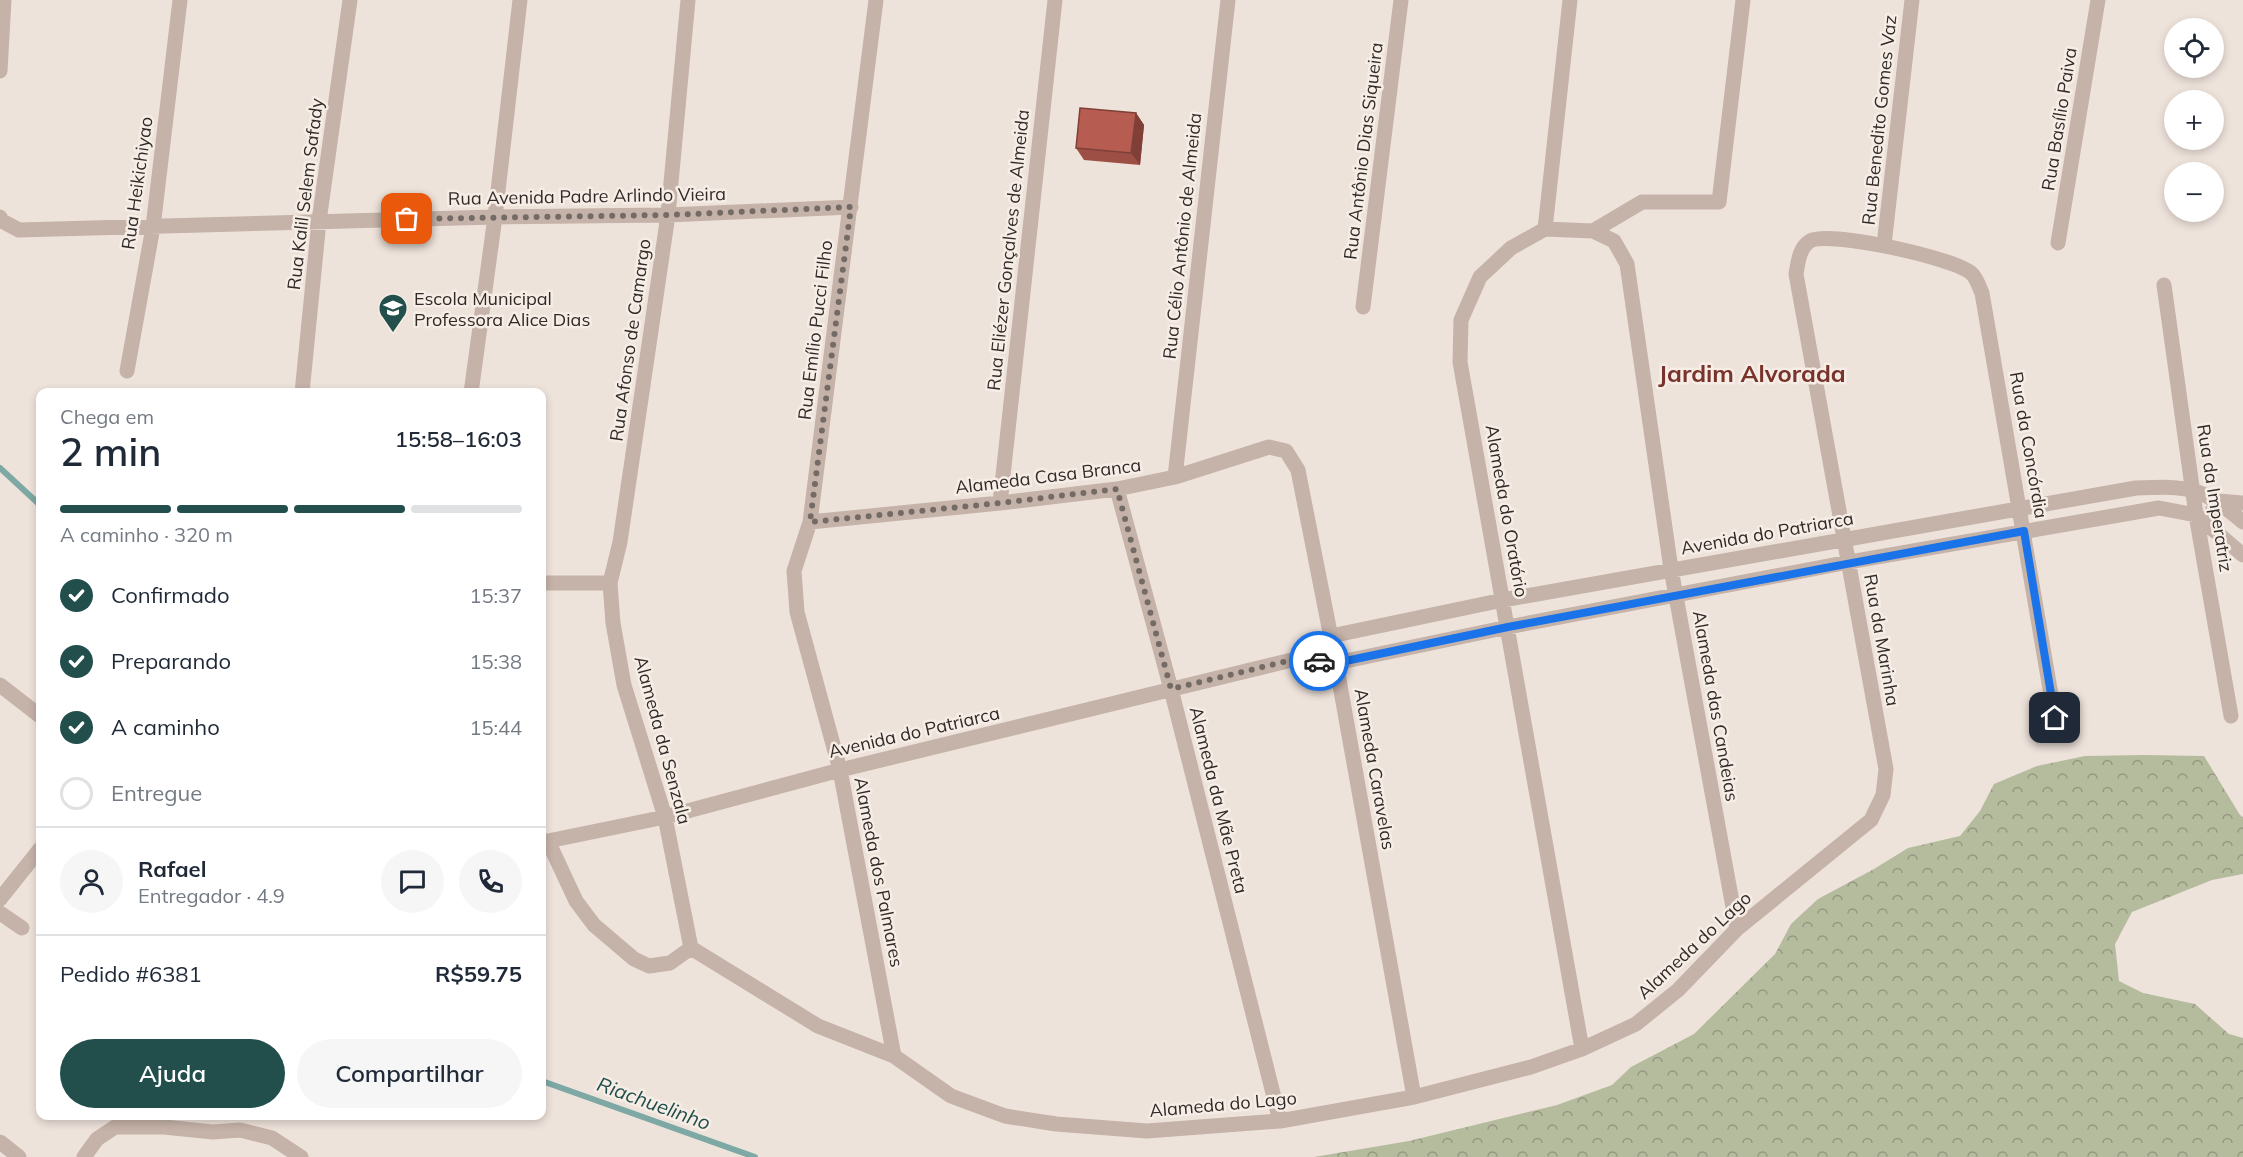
<!DOCTYPE html>
<html lang="pt">
<meta charset="utf-8">
<style>
:root{--surface:#fff;--page:#f6f6f7;--text:#1f2937;--muted:#747a83;--line:#e0e1e3;--accent:#224f4c}
body{margin:0;font-family:Mulish,sans-serif;background:var(--page);color:var(--text);height:100vh;display:flex;flex-direction:column;font-size:22px;white-space:nowrap}
*{box-sizing:border-box;margin:0}
p{font-size:20px;color:var(--muted)}
.icon{flex:none;width:33px;height:33px;fill:none;stroke:currentColor;stroke-width:2;stroke-linecap:round;stroke-linejoin:round}
.map{position:relative;flex:1;overflow:hidden}
.details{position:absolute;left:36px;top:388px;width:510px;height:732px;display:flex;flex-direction:column;background:var(--surface);border-radius:12px;box-shadow:0 3px 9px #0003}
.details>*{flex:none}
.controls{position:absolute;left:2164px;top:18px;display:grid;gap:12px}
.controls a{display:grid;place-items:center;width:60px;height:60px;border-radius:50%;background:var(--surface);box-shadow:0 3px 9px #0003;font-size:30px}
.pin{position:absolute;display:grid;place-items:center;width:51px;height:51px;color:#fff;margin:-26px;border-radius:12px;box-shadow:0 3px 9px #0006}
.courier{position:absolute;display:grid;place-items:center;width:60px;height:60px;margin:-30px;border:4px solid #1a73e8;border-radius:50%;background:#fff;color:#222;box-shadow:0 2px 8px #0007}
.overview em{font-style:normal;font-weight:600}
.overview div{display:flex;flex-direction:column-reverse}
.overview{display:flex;align-items:center;justify-content:space-between;height:102px;padding:0 24px}
h1{font-size:39px;font-weight:600;line-height:45px}
.bar{display:grid;grid-template-columns:repeat(4,1fr);gap:9px 6px;align-content:center;height:72px;padding:0 24px}
.bar i{height:8px;border-radius:4px;background:var(--line)}
.bar .on{background:var(--accent)}
.bar p{grid-column:span 4}
.line{display:flex;align-items:center;gap:15px;padding:0 24px;border-top:2px solid var(--line)}
.line div{flex:1}
.round{display:grid;place-items:center;flex:none;width:63px;height:63px;border-radius:32px;background:var(--page)}
ol{padding:0 24px;list-style:none}
li{display:flex;align-items:center;gap:18px;height:66px}
li p{margin-inline-start:auto}
li .icon{padding:6px;border-radius:50%;background:var(--accent);color:#fff;stroke-width:4}
li:last-child{color:var(--muted)}
li i{width:33px;height:33px;border:3px solid var(--line);border-radius:50%}
.primary-button{display:flex;gap:12px;margin-top:auto;padding:12px 24px}
.primary-button a{flex:1;height:69px;border-radius:36px;background:var(--accent);color:#fff;font-size:24px;font-weight:600;line-height:69px;text-align:center}
.primary-button a+a{background:var(--page);color:var(--text)}
.map>svg:first-child{display:block}
</style>
<div class="map">
<svg width="2243" height="1157" viewBox="0 0 2243 1157">
<defs>
<pattern id="forest-crowns" width="20" height="18" patternUnits="userSpaceOnUse" patternTransform="scale(1.5)"><rect width="20" height="18" fill="#b5bb9d"/><path d="M2 6a3 3 0 1 1 6 0M12 15a3 3 0 1 1 6 0" fill="none" stroke="#949880"/></pattern>
</defs>
<rect width="100%" height="100%" fill="#eee3db"/>
<!-- forest -->
<path fill="url(#forest-crowns)" d="M2144,755L2204,756L2240,815L2243,817V874L2212,880L2132,912L2115,944L2119,981L2143,993L2195,1004L2229,1034L2243,1038V1157H1314L1409,1141L1557,1105L1612,1085L1631,1067L1694,1034L1775,954L1791,924L1818,899L1874,869L1908,848L1960,836L1980,811L1994,784L2037,766L2085,756Z"/>
<g fill="none" stroke-linecap="round" stroke-linejoin="round">
<!-- stream -->
<path stroke="#7da8a4" stroke-width="6" d="M0,468L40,505
M542,1081L755,1157"/>
<!-- minor -->
<path stroke="#c5b2a8" stroke-width="15" d="M688,0L668,215L620,542L610,583L613,623L624,685L665,817L691,948
M876,0L810,522L794,571L797,612L840,770L894,1056
M0,71L4,0
M0,217L2,221L19,230L495,217L668,215L851,207
M1545,229L1511,248L1480,277L1461,320L1460,362L1582,1049
M1545,229L1593,231L1614,241L1627,264L1671,569L1737,929
M1545,229L1570,0
M1593,231L1642,202H1719L1743,0
M2058,243L2098,0
M1884,245L1912,0
M2164,285L2196,515L2231,716
M1363,307L1401,0
M127,371L153,227L180,0
M302,393L319,221L350,0
M471,393L495,217L520,0
M1175,477L1228,0
M1117,489L1171,689L1280,1121
M1000,503L1055,0
M810,522L1000,503L1117,489L1175,477L1269,447L1286,451L1298,470L1336,663L1414,1097
M2206,522L2218,501L2243,503
M542,583H610
M1296,659L1331,636L1503,600L2136,488C2190,486 2200,486 2243,522
M0,685L40,716
M542,841H548L665,817L840,770L1296,659L1336,663L1508,627L1849,562L2159,508L2196,515L2243,555
M548,841L576,901L594,925L634,959L649,966L670,963L691,948
M0,899L40,849
M0,913L22,928
M691,948L818,1026L894,1056L951,1096L1005,1116L1056,1124L1147,1131L1280,1121L1414,1097L1531,1067L1582,1049L1636,1024L1678,990L1737,929L1871,820L1883,795L1886,769L1796,274C1798,263 1799,248 1810,241C1828,230 1954,258 1971,273C1977,278 1979,287 1982,293L2055,718
M0,1142L19,1157
M84,1157L97,1139L115,1127H164L213,1132L240,1130L272,1138L301,1157"/>
</g>
<!-- wall -->
<path fill="#9d4f45" d="M1136,113L1144,125L1140,165L1084,160L1076,148Z"/>
<!-- shaded-wall -->
<path fill="#804038" d="M1136,113L1144,125L1140,165L1131,153Z"/>
<!-- building -->
<path fill="#b75c50" stroke="#804038" stroke-width="1.5" d="M1080,108L1136,113L1131,153L1076,148Z"/>
<g fill="none" stroke-linecap="round" stroke-linejoin="round">
<!-- done -->
<path stroke="#746b66" stroke-width="6" stroke-dasharray="0 10.8" d="M407,219L668,215L851,207L810,522L1000,503L1117,489L1171,689L1296,659L1319,661"/>
<!-- route -->
<path stroke="#1a73e8" stroke-width="8" d="M1319,661L1336,663L1508,627L2024,531L2055,718"/>
</g>
<!-- icons -->
<defs>
<g id="school-pin" transform="scale(1.5)"><path d="M0 17L-7.5 6A9.5 9.5 0 1 1 7.5 6Z" fill="#224f4c" stroke="#f6ede6"/><path d="M0-5L7-2L0 1L-7-2ZM-4 1L0 2.5L4 1V4Q0 6-4 4Z" fill="#fff"/></g>
</defs>
<g fill-rule="evenodd">
<use href="#school-pin" x="393" y="308"/>
</g>
<g text-anchor="middle" dominant-baseline="central" stroke-width="5" stroke-linejoin="round" paint-order="stroke">
<!-- street labels -->
<g font-size="18" fill="#322a27" stroke="#f6ede6">
<text transform="translate(2059 119) rotate(-81)">Rua Basílio Paiva</text>
<text transform="translate(1879 120) rotate(-84)">Rua Benedito Gomes Vaz</text>
<text transform="translate(1363 151) rotate(-83)">Rua Antônio Dias Siqueira</text>
<text transform="translate(137 183) rotate(-82)">Rua Heikichiyao</text>
<text transform="translate(305 194) rotate(-83)">Rua Kalil Selem Safady</text>
<text transform="translate(587 196) rotate(-1)">Rua Avenida Padre Arlindo Vieira</text>
<text transform="translate(1182 236) rotate(-84)">Rua Célio Antônio de Almeida</text>
<text transform="translate(1008 250) rotate(-84)">Rua Eliézer Gonçalves de Almeida</text>
<text transform="translate(815 330) rotate(-83)">Rua Emílio Pucci Filho</text>
<text transform="translate(630 340) rotate(-82)">Rua Afonso de Camargo</text>
<text transform="translate(2029 445) rotate(80)">Rua da Concórdia</text>
<text transform="translate(1048 476) rotate(-7)">Alameda Casa Branca</text>
<text transform="translate(2215 498) rotate(81)">Rua da Imperatriz</text>
<text transform="translate(1507 511) rotate(80)">Alameda do Oratório</text>
<text transform="translate(1767 533) rotate(-10)">Avenida do Patriarca</text>
<text transform="translate(1882 640) rotate(80)">Rua da Marinha</text>
<text transform="translate(1716 706) rotate(80)">Alameda das Candeias</text>
<text transform="translate(914 732) rotate(-13)">Avenida do Patriarca</text>
<text transform="translate(663 740) rotate(75)">Alameda da Senzala</text>
<text transform="translate(1375 769) rotate(80)">Alameda Caravelas</text>
<text transform="translate(1219 800) rotate(76)">Alameda da Mãe Preta</text>
<text transform="translate(879 872) rotate(79)">Alameda dos Palmares</text>
<text transform="translate(1694 945) rotate(-43)">Alameda do Lago</text>
<text transform="translate(1223 1104) rotate(-5)">Alameda do Lago</text>
</g>
<!-- poi labels -->
<g font-size="18" fill="#322a27" stroke="#f6ede6" text-anchor="start">
<text x="414" y="298">Escola Municipal<tspan x="414" dy="21">Professora Alice Dias</tspan></text>
</g>
<!-- water labels -->
<g font-size="20" font-style="italic" fill="#224f4c" stroke="#f6ede6">
<text transform="translate(654 1103) rotate(20)">Riachuelinho</text>
</g>
<!-- district labels -->
<g font-size="24" font-weight="bold" fill="#78332a" stroke="#f6ede6">
<text x="1752" y="373">Jardim Alvorada</text>
</g>
</g>
</svg>
<div class="controls">
<a><svg class="icon" aria-label="locate" viewBox="0 0 24 24"><circle cx="12" cy="12" r="6"/><path d="M12 2v4M12 18v4M2 12h4M18 12h4"/></svg></a>
<a>+</a>
<a>−</a>
</div>
<div class="pin" style="left:407px;top:219px;background:#ea580c"><svg class="icon" aria-label="bag" viewBox="0 0 24 24"><path d="M5 8h14l-1 12H6zM9 8a3 3 0 0 1 6 0"/></svg></div>
<div class="pin" style="left:2055px;top:718px;background:#1f2937"><svg class="icon" aria-label="home" viewBox="0 0 24 24"><path d="M3 11l9-7 9 7M6 9v11h12V9"/></svg></div>
<div class="courier" style="left:1319px;top:661px"><svg class="icon" aria-label="car" viewBox="0 0 24 24"><path d="M5 17H2v-5l4-1 3-4h7l3 4 3 1v5h-3M9 17h6M6 11h13"/><circle cx="7" cy="17" r="2"/><circle cx="17" cy="17" r="2"/></svg></div>
<section class="details">
<div class="overview"><div><h1>2 min</h1><p>Chega em</p></div><em>15:58–16:03</em></div>
<div class="bar"><i class="on"></i><i class="on"></i><i class="on"></i><i></i><p>A caminho · 320 m</p></div>
<ol>
<li><svg class="icon" aria-label="check" viewBox="0 0 24 24"><path d="M5 12l5 5 9-10"/></svg>Confirmado<p>15:37</p></li>
<li><svg class="icon" aria-label="check" viewBox="0 0 24 24"><path d="M5 12l5 5 9-10"/></svg>Preparando<p>15:38</p></li>
<li><svg class="icon" aria-label="check" viewBox="0 0 24 24"><path d="M5 12l5 5 9-10"/></svg>A caminho<p>15:44</p></li>
<li><i></i>Entregue</li>
</ol>
<div class="line" style="height:108px"><a class="round"><svg class="icon" aria-label="person" viewBox="0 0 24 24"><circle cx="12" cy="8" r="4"/><path d="M4 21q1-7 8-7t8 7"/></svg></a><div><b>Rafael</b><p>Entregador · 4.9</p></div><a class="round"><svg class="icon" aria-label="chat" viewBox="0 0 24 24"><path d="M4 5h16v11H9l-5 4z"/></svg></a><a class="round"><svg class="icon" aria-label="phone" viewBox="0 0 24 24"><path d="M5 4h4l2 5-3 2q2 4 5 5l2-3 5 2v4C11 20 4 13 5 4z"/></svg></a></div>
<div class="line" style="height:78px"><div>Pedido #6381</div><b>R$59.75</b></div>
<div class="primary-button"><a>Ajuda</a><a>Compartilhar</a></div>
</section>
</div>
